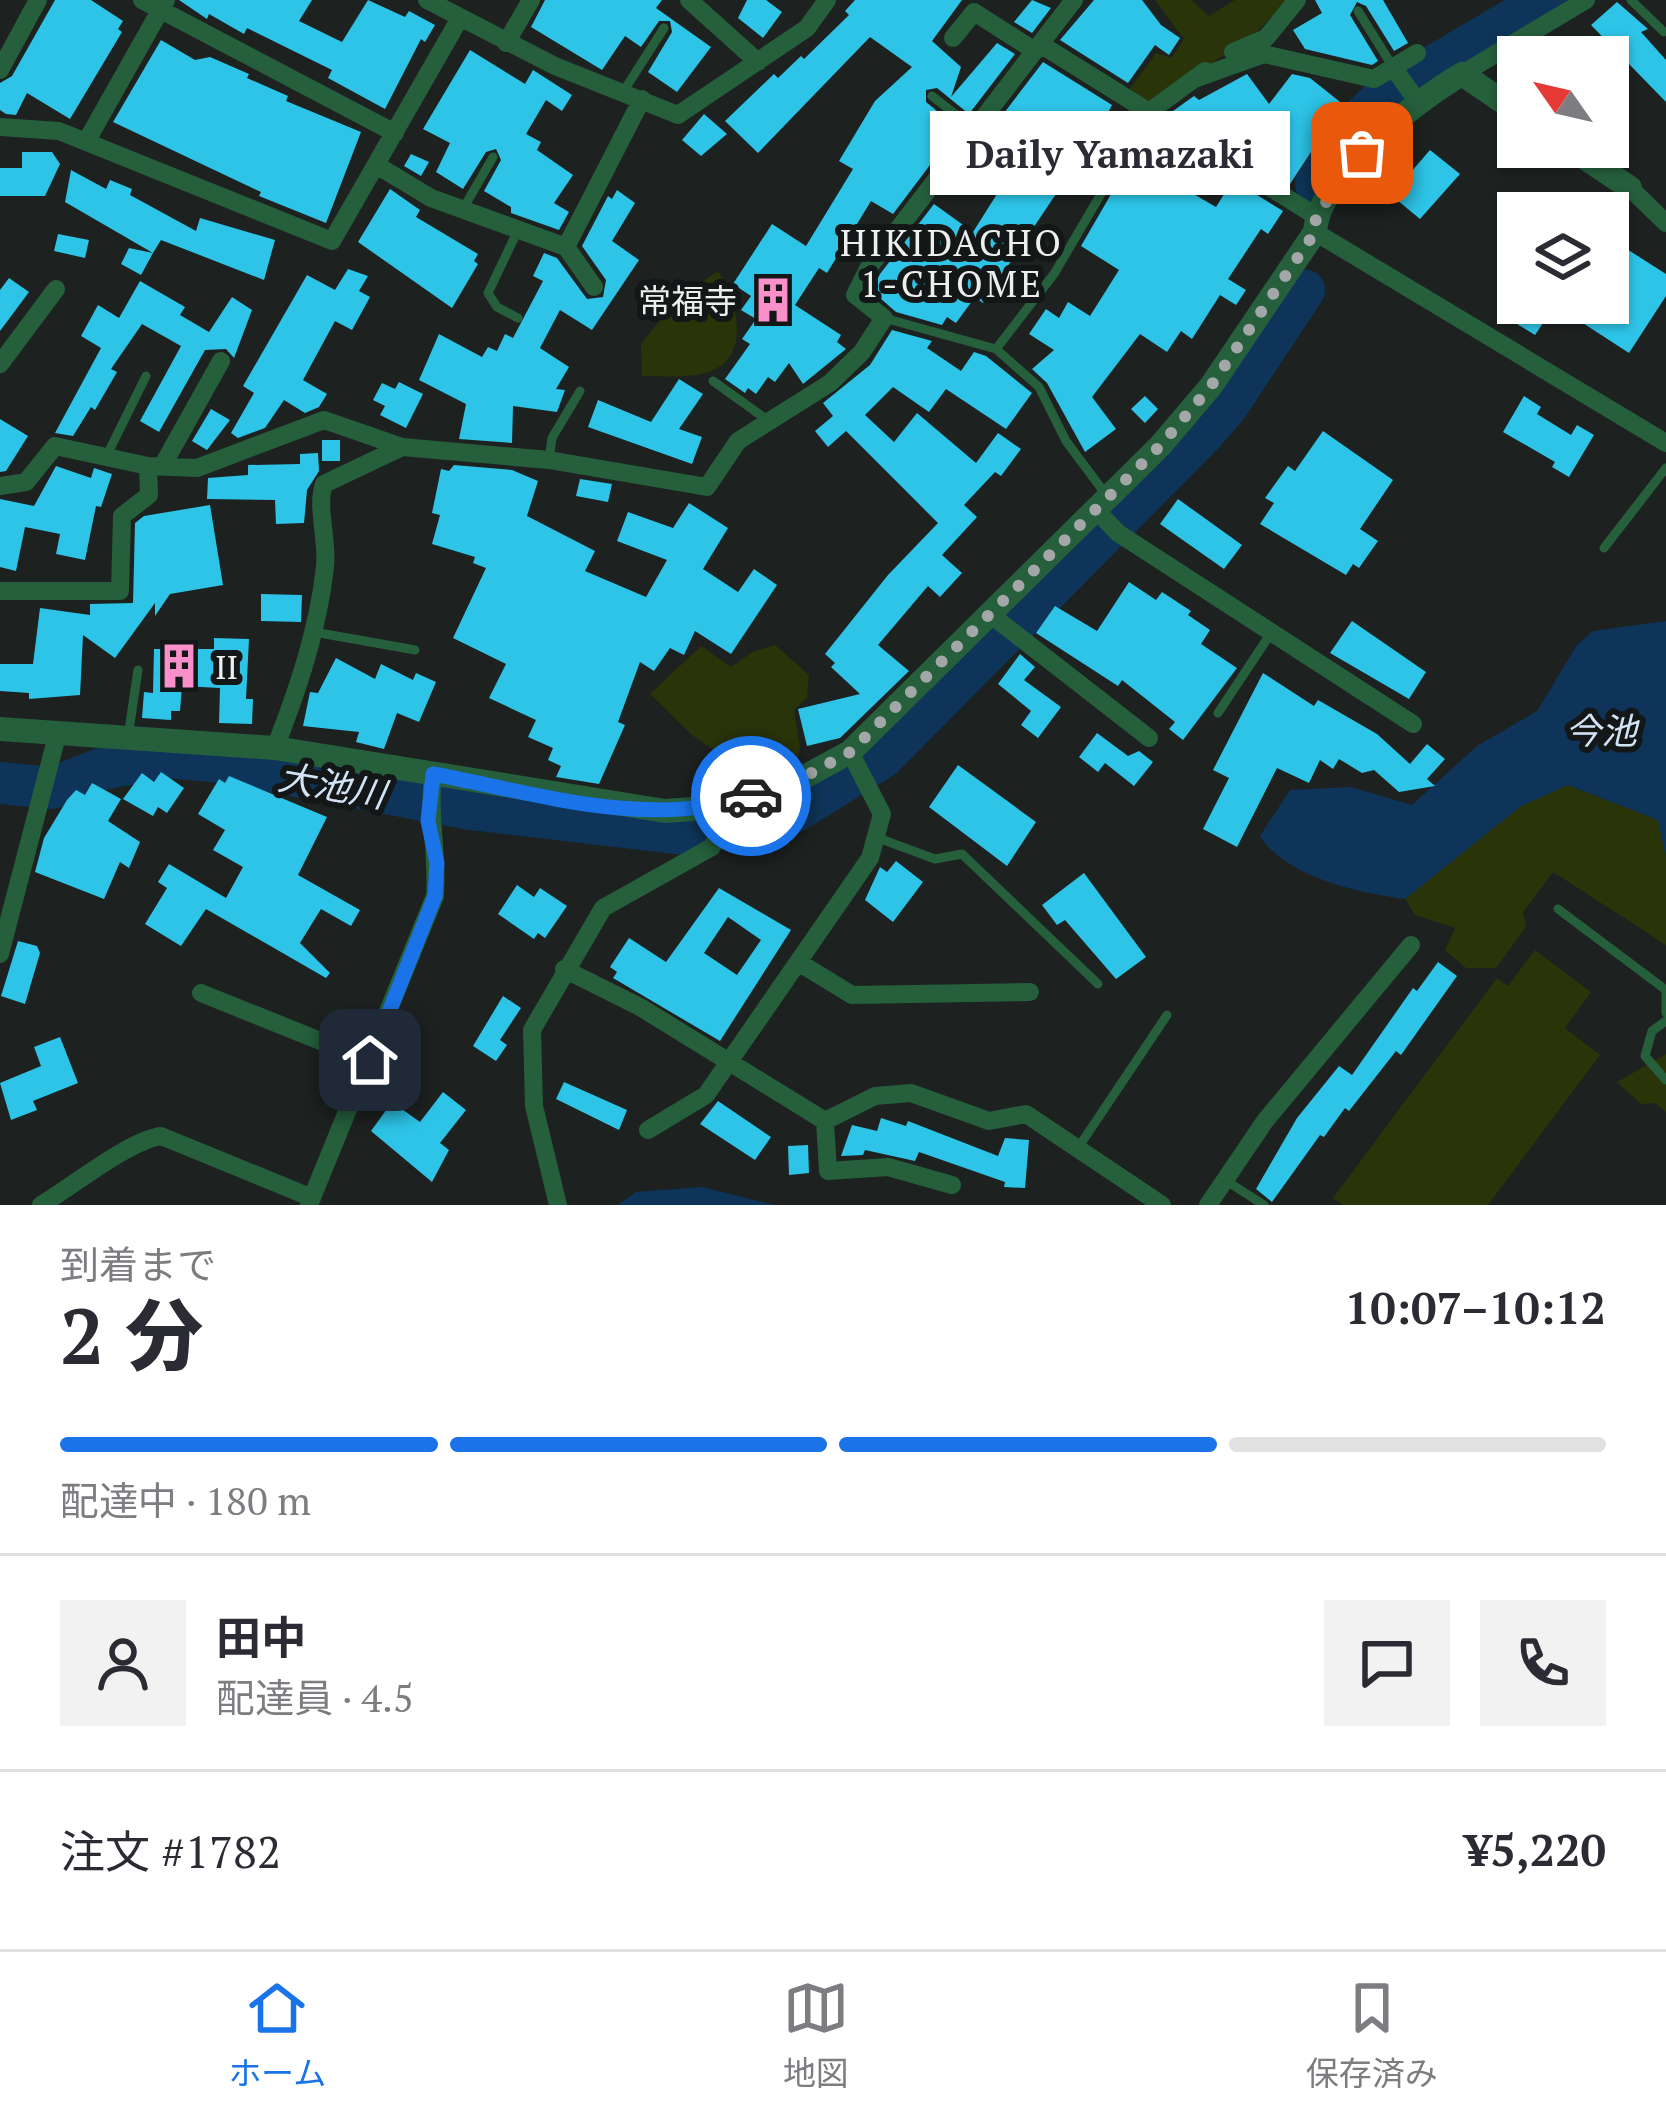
<!DOCTYPE html>
<html lang="ja">
<meta charset="utf-8">
<style>
:root{--surface:#fff;--page:#f2f2f3;--text:#2b2b33;--muted:#7c7c81;--line:#e1e1e2;--accent:#1a73e8}
body{margin:0;font-family:"PT Serif","Noto Sans JP",serif;background:var(--page);color:var(--text);height:100vh;display:flex;flex-direction:column;font-size:45px;white-space:nowrap}
*{box-sizing:border-box;margin:0}
p{font-size:39px;color:var(--muted)}
.icon{flex:none;width:66px;height:66px;fill:none;stroke:currentColor;stroke-width:2;stroke-linecap:round;stroke-linejoin:round}
.map{position:relative;height:1205px;overflow:hidden}
.drawer{display:flex;flex-direction:column;background:var(--surface);flex:1}
.drawer>*{flex:none}
.needle{width:78px;rotate:304deg}
.buttons{position:absolute;left:1497px;top:36px;display:grid;gap:24px}
.buttons a{display:grid;place-items:center;width:132px;height:132px;border-radius:0px;background:var(--surface);box-shadow:0 3px 9px #0004;font-size:60px}
.pin{position:absolute;display:grid;place-items:center;width:102px;height:102px;color:#fff;margin:-51px;border-radius:24px;box-shadow:0 6px 18px #0006}
.courier{position:absolute;display:grid;place-items:center;width:120px;height:120px;margin:-60px;border:9px solid #1a73e8;border-radius:50%;background:#fff;color:#222;box-shadow:0 3px 15px #0007}
.bubble{position:absolute;height:84px;border-radius:0px;background:var(--surface);box-shadow:0 3px 9px #0004;font-size:39px;font-weight:800;line-height:84px;text-align:center}
.summary em{font-style:normal;font-weight:800}
.summary div{display:flex;flex-direction:column-reverse}
.summary{display:flex;align-items:center;justify-content:space-between;height:204px;padding:0 60px}
h1{font-size:78px;font-weight:800;line-height:90px}
.bar{display:grid;grid-template-columns:repeat(4,1fr);gap:18px 12px;align-content:center;height:144px;padding:0 60px}
.bar i{height:15px;border-radius:9px;background:var(--line)}
.bar .active{background:var(--accent)}
.bar p{grid-column:span 4}
.line{display:flex;align-items:center;gap:30px;padding:0 60px;border-top:3px solid var(--line)}
.line div{flex:1}
.round{display:grid;place-items:center;flex:none;width:126px;height:126px;border-radius:0px;background:var(--page)}
.tab-bar{display:flex;justify-content:space-around;align-items:center;height:168px;border-top:3px solid var(--line);background:var(--surface);font-size:33px;color:var(--muted)}
.tab-bar a{display:grid;justify-items:center;gap:6px}
.tab-bar .active{color:var(--accent)}
.map>svg:first-child{display:block}
</style>
<div class="map">
<svg width="1666" height="1205" viewBox="0 0 1666 1205">
<rect width="100%" height="100%" fill="#1d2120"/>
<!-- green -->
<path fill="#2a3409" d="M1155,0H1191L1209,16L1235,0H1289L1251,37L1150,104L1129,90L1156,53L1171,58L1184,39Z
M718,271C738,301 754,364 701,374C683,378 661,376 642,376L641,344L678,298Z
M775,645L809,675L807,698L794,710L800,748L794,771H745L693,736L650,694L701,646L731,667L754,651Z
M1567,785L1658,820L1666,857V945L1553,872L1523,912L1526,927L1496,968H1466L1445,950L1455,928L1415,915L1405,899L1521,806Z
M1535,950L1591,992L1565,1028L1600,1055L1488,1205H1343L1333,1198L1497,978L1508,986Z
M1666,1054V1112L1655,1103L1641,1104L1617,1082Z"/>
<!-- water -->
<path fill="#0e3559" d="M1666,621V857L1658,820L1568,785L1521,806L1405,899C1358,893 1286,877 1260,836L1290,790L1351,787L1412,805L1477,746L1537,711L1577,645L1593,631Z
M702,1187L774,1205H618L636,1192Z"/>
<g fill="none" stroke-linecap="round" stroke-linejoin="round">
<!-- river -->
<path stroke="#0e3559" stroke-width="42" d="M1316,184L1357,122L1388,93L1546,0
M0,783L52,788L101,769L167,757L223,762L471,809L692,835L792,813L883,757L1202,435L1228,405L1304,290"/>
</g>
<!-- building -->
<path fill="#2dc4e7" fill-rule="evenodd" d="M55,0H91L123,21L118,29L122,32L70,119L27,93L16,115L6,114L0,110V83L12,76Z
M179,0H312L299,21L342,42L368,0L405,17L409,11L435,25L425,42L421,39L385,109L328,78L332,70L247,28L244,34L209,14L207,19Z
M545,0H662L656,8L711,47L677,92L648,72L672,32L670,21H659L641,47L625,36L602,70L531,27Z
M747,0H766L782,12L763,38L738,18Z
M855,0H962L932,41L961,67L951,97L997,43L1015,54L969,114L937,88L926,90V102L958,128L893,214L871,201L827,273L819,268L795,305L841,335L837,342L846,349L803,384L789,363L775,382L768,377L756,394L748,388L745,393L725,379L750,344L742,339L756,319L741,310L751,296L733,284L772,224L806,246L853,169L839,161L875,101L912,67L870,37L758,153L725,121L774,74L778,78L801,56L804,59L849,15L845,11Z
M1032,0L1051,8L1032,33L1014,22Z
M1094,0H1142L1161,25L1180,38L1169,55L1155,45L1128,83L1060,40Z
M1315,0H1383L1408,43L1394,51L1366,6L1357,2L1350,15L1378,61L1372,65L1305,49L1293,30L1322,13Z
M1617,2L1648,29L1641,32L1666,60V102L1591,25Z
M161,40L195,60L210,57L249,74L247,78L288,96L286,101L361,132L326,223L259,196L261,192L113,122Z
M470,50L525,84L533,70L572,95L562,111L546,100L526,134L541,142L537,150L573,175L554,203L569,212L559,230L511,213V207L484,191L501,160L496,149L486,152L463,189L436,172L450,143L423,129Z
M1043,62L1112,105L1100,128L983,303L975,297L956,323L947,317L942,325L896,312L872,291L880,274L934,204L973,232L1009,175L975,151Z
M1247,74L1269,104L1292,74L1310,78L1354,113L1325,153L1315,146L1290,184L1173,111L1194,96L1199,100Z
M704,114L727,134L701,156L682,140Z
M1163,137L1196,157L1178,185L1216,207L1233,180L1283,211L1268,234L1261,229L1228,279L1246,290L1236,305L1220,295L1192,339L1181,331L1167,352L1140,334L1092,397L1116,429L1085,452L1047,383L1032,369L1054,350L1029,334L1046,309L1059,318L1068,302L1090,316L1119,270L1081,246L1132,158L1146,166Z
M1430,150L1460,174L1420,219L1391,195Z
M22,152H52L60,164L45,196H0V168H22Z
M411,154L429,162L421,176L404,166Z
M71,170L106,189L110,180L132,189L130,195L196,231L200,218L275,240L264,280L161,240L153,253L65,202Z
M390,189L420,210L416,217L478,254L474,261L478,264L452,308L358,242Z
M617,190L635,203L612,241L639,260L592,330L560,310L540,348L569,367L556,389L565,390L557,412L513,406L512,443L459,439L466,404L419,380L439,334L482,357L488,347L497,351L505,334L513,338L543,281L533,276L544,253L557,258L587,299L603,297L606,280L582,246L608,196L612,199Z
M58,234L89,240L85,258L54,251Z
M1608,237L1666,274V296L1629,353L1555,305L1535,335L1509,319L1520,303H1608Z
M129,248L153,253L141,275L121,264Z
M348,269L368,276L359,291L370,297L352,330L335,321L303,380L327,394L319,407L305,413L284,400L265,428L238,438L231,433L254,393L243,386L307,275L335,290Z
M9,278L29,292L0,331V290Z
M140,281L185,307L180,315L209,332L232,297L252,310L234,358L226,349L205,350L159,432L140,421L181,346L142,324L111,369L117,372L95,410L91,407L73,436L55,433L101,348L81,336L98,305L119,318Z
M892,330L932,341L927,348L961,371L974,352L986,356L1032,393L1006,429L946,389L929,412L893,387L865,415L894,442L917,413L976,463L998,433L1021,449L1001,476L995,472L964,505L977,517L942,555L962,573L940,597L928,586L878,645L909,671L840,738L807,746L798,709L860,694L831,667L835,663L825,654L888,575L938,523L846,431L828,447L815,431L833,416L823,403L870,365Z
M679,379L703,394L679,429L702,437L692,464L588,427L598,400L651,422Z
M399,382L423,394L406,428L380,415L385,406L373,400L382,383L395,389Z
M1145,396L1158,409L1145,423L1131,409Z
M1524,396L1541,407L1537,414L1571,435L1577,425L1594,435L1569,477L1552,467L1555,462L1503,432Z
M211,409L230,420L207,450L192,441Z
M0,419L28,436L6,471L0,472Z
M1323,431L1393,480L1360,529L1378,541L1359,568L1353,564L1346,575L1260,524L1274,503L1265,498L1288,466L1295,471Z
M322,440H340V461H322Z
M318,453L319,471L307,490L304,523L276,524L275,500L207,499L208,478L248,475V465L300,464V454Z
M454,465L512,470L538,481L527,516L595,551L585,571L646,597L667,560L617,541L628,512L673,528L689,503L728,528L703,569L738,592L754,569L777,585L731,654L695,631L684,655L670,648L654,671L640,662L618,722L625,725L599,784L556,777L561,766L548,760L553,748L528,737L536,720L489,698L506,664L453,638L486,568L473,563L475,557L432,544L440,515L432,513L441,469L449,471Z
M56,466L91,478L94,468L112,474L101,507L96,506L85,560L56,554L60,534L25,527L16,571L0,567V499L34,506Z
M580,479L612,484L608,502L576,496Z
M1178,499L1242,545L1224,569L1160,524Z
M210,505L223,585L170,594L155,616V603L115,658L83,635L80,695L29,699V693L0,691V664H33L40,608L90,615V604L133,603L135,523L144,516Z
M1129,582L1156,600L1162,592L1191,611L1188,615L1210,630L1201,644L1237,668L1183,740L1169,729L1175,722L1122,680L1118,686L1036,633L1055,606L1097,631Z
M261,594L302,595L301,622L261,621Z
M1352,621L1426,672L1409,699L1330,653Z
M214,638L249,639L246,699H253L252,724L219,723L220,688L182,686L180,711H171V720L142,718L144,692L153,693L154,649H214Z
M1020,654L1035,667L1024,680L1061,707L1038,738L1021,725L1031,711L998,684Z
M336,658L375,679L381,664L413,680L416,673L436,682L419,722L397,713L384,749L356,742L359,732L303,726L310,692L318,693Z
M1263,673L1314,706L1318,700L1377,734L1410,764L1427,744L1445,759L1427,779L1435,786L1399,792L1374,770L1362,773L1339,759L1333,769L1320,760L1309,783L1277,768L1237,847L1203,829L1229,778L1213,770Z
M1097,733L1128,756L1139,751L1153,762L1134,786L1105,763L1098,772L1079,757Z
M958,765L1036,822L1007,866L929,807Z
M161,772L184,788L167,813L158,807L153,816L123,799L142,773L154,782Z
M229,776L327,817L298,875L360,910L351,926L321,909L300,943L330,973L326,978L206,909L181,946L145,924L167,888L158,882L169,864L226,898L243,867L213,850L225,830L198,814L219,779L225,783Z
M92,783L121,799L108,821L140,842L129,868L120,862L104,899L35,872L44,838L67,800L76,790L85,795Z
M896,861L923,882L893,922L865,900L880,867L887,872Z
M1084,873L1146,957L1116,979L1065,920L1057,925L1042,905Z
M517,885L534,897L540,888L567,906L545,938L538,933L534,939L498,914Z
M719,888L791,930L720,1041L613,978L617,972L610,967L629,938L666,962ZM728,917L761,940L737,975L704,953Z
M18,941L37,946L40,953L25,1004L1,996Z
M1438,962L1457,976L1401,1055L1396,1051L1349,1111L1345,1108L1324,1137L1320,1135L1272,1202L1256,1189L1297,1118L1339,1066L1352,1075L1413,988L1417,991Z
M503,996L521,1008L500,1040L507,1045L496,1061L473,1046Z
M60,1037L78,1083L33,1101L37,1110L11,1120L0,1083L41,1066L34,1047Z
M564,1082L627,1110L619,1130L556,1099Z
M443,1092L466,1110L440,1143L449,1150L432,1182L371,1131L392,1102L420,1122Z
M718,1101L771,1137L755,1160L700,1124Z
M881,1118L906,1126L908,1121L998,1156L1005,1138L1029,1140L1025,1188L1004,1187L1005,1182L919,1152L915,1161L865,1150L863,1155L841,1156L852,1125L877,1131Z
M808,1145L809,1173L789,1175L788,1146Z"/>
<g fill="none" stroke-linecap="round" stroke-linejoin="round">
<!-- service -->
<path stroke="#255f3c" stroke-width="9" d="M1631,0L1664,32
M1358,11L1393,67
M623,92L664,28
M932,96L973,128
M463,209L493,157
M518,230L488,293L497,307L518,318
M884,318L996,349L1054,274L1149,112
M996,349L1039,387L1066,441L1107,496
M713,381L766,419
M106,457L146,376
M549,460L552,438L580,391
M1604,548L1666,468
M314,632L415,650
M1218,713L1271,633
M128,737L138,670
M878,838L935,859L962,854L1098,984
M1558,909L1666,990
M1666,989V1013
M1666,1021L1652,1031L1645,1056L1666,1080
M1078,1148L1167,1015
M1225,1180L1264,1205"/>
<!-- minor -->
<path stroke="#255f3c" stroke-width="18" d="M142,0L395,133
M427,0L555,66L678,115L807,28L827,0
M689,0L758,62
M1074,0L1040,44L1316,216
M953,38L974,12L1035,51
M506,43L531,0
M1233,52L1266,38L1297,0
M1393,67L1417,101
M0,70L38,0
M1462,74L1586,0
M1197,78L1264,54L1374,79L1417,53
M1149,112L1205,71
M0,127L59,131L332,241L460,18
M86,142L166,0
M378,166L431,198L566,247L642,99
M1630,188L1666,223
M1315,232L1666,443
M566,247L594,287
M0,364L56,289
M164,463L221,361
M0,486L26,482L55,446L148,466L197,468L324,420L402,447L549,460L707,487L738,441L830,383L862,352L884,318L855,295L869,267L1040,44
M1096,510L1118,533L1413,724
M0,591H120L122,516L149,495L148,466
M991,615L1149,738
M275,748C298,689 318,630 325,567C328,541 316,506 324,484L402,447
M0,954L58,732
M798,962L852,995L1030,992
M564,969L640,1007L825,1121L875,1096L911,1093L989,1121L1026,1114L1162,1205
M201,993L370,1061
M825,1121L828,1171L888,1167L952,1185
M648,1130L706,1095L870,858L882,814L850,752
M41,1205C73,1186 128,1141 161,1136L310,1197
M309,1205L435,896C438,854 428,816 433,774
M558,1205L534,1106L532,1030L603,908L712,847L733,802
M1208,1205L1265,1121L1411,945"/>
<!-- tertiary -->
<path stroke="#255f3c" stroke-width="24" d="M1569,147L1630,188
M0,729L275,748L665,811L708,808L793,783L850,752L1160,446L1211,386L1315,232C1318,176 1416,101 1462,74L1518,112"/>
</g>
<g fill="none" stroke-linecap="round" stroke-linejoin="round">
<!-- done -->
<path stroke="#a4a7a7" stroke-width="12" stroke-dasharray="0 21.6" d="M751,796L793,783L850,752L1160,446L1211,386L1315,232L1316,216L1362,153"/>
<!-- route -->
<path stroke="#1a73e8" stroke-width="15" d="M370,1060L435,896L437,863L428,821L433,774C536,793 648,830 751,796"/>
</g>
<!-- icons -->
<defs>
<g id="building-bare" transform="scale(3.6)"><path d="M-4-6H4V6H1V3H-1V6H-4ZM-2.5-4.3h1.7v1.8h-1.7ZM.8-4.3h1.7v1.8H.8ZM-2.5-1h1.7V.8h-1.7ZM.8-1h1.7V.8H.8Z" fill="#f990ca" stroke="#141717" stroke-width="2.5" paint-order="stroke"/></g>
</defs>
<g fill-rule="evenodd">
<use href="#building-bare" x="773" y="300"/>
<use href="#building-bare" x="179" y="666"/>
</g>
<g text-anchor="middle" dominant-baseline="central" stroke-width="12" stroke-linejoin="round" paint-order="stroke">
<!-- poi labels -->
<g font-size="33" fill="#edefef" stroke="#141717" text-anchor="end">
<text x="737" y="300">常福寺</text>
<text x="215" y="666" text-anchor="start">II</text>
</g>
<!-- neighbourhood labels -->
<g font-size="36" letter-spacing="3" fill="#edefef" stroke="#141717">
<text x="952" y="242">HIKIDACHO<tspan x="952" dy="41">1-CHOME</tspan></text>
</g>
<!-- water labels -->
<g font-size="36" font-style="italic" fill="#d2e3f6" stroke="#141717">
<text x="1601" y="730">今池</text>
<text transform="translate(332 785) rotate(10)">大池川</text>
</g>
</g>
</svg>
<div class="buttons">
<a><svg class="needle" viewBox="-14 -14 28 28"><path d="M0-13l5 13h-10z" fill="#e53935"/><path d="M0 13l5-13h-10z" fill="#7c7c81"/></svg></a>
<a><svg class="icon" aria-label="layers" viewBox="0 0 24 24"><path d="M12 4l9 5-9 5-9-5zM3 14l9 5 9-5"/></svg></a>
</div>
<div class="pin" style="left:1362px;top:153px;background:#ea580c"><svg class="icon" aria-label="bag" viewBox="0 0 24 24"><path d="M5 8h14l-1 12H6zM9 8a3 3 0 0 1 6 0"/></svg></div>
<div class="pin" style="left:370px;top:1060px;background:#1f2937"><svg class="icon" aria-label="home" viewBox="0 0 24 24"><path d="M3 11l9-7 9 7M6 9v11h12V9"/></svg></div>
<div class="courier" style="left:751px;top:796px"><svg class="icon" aria-label="car" viewBox="0 0 24 24"><path d="M5 17H2v-5l4-1 3-4h7l3 4 3 1v5h-3M9 17h6M6 11h13"/><circle cx="7" cy="17" r="2"/><circle cx="17" cy="17" r="2"/></svg></div>
<div class="bubble" style="left:930px;top:111px;width:360px">Daily Yamazaki</div>
</div>
<section class="drawer">
<div class="summary"><div><h1>2 分</h1><p>到着まで</p></div><em>10:07–10:12</em></div>
<div class="bar"><i class="active"></i><i class="active"></i><i class="active"></i><i></i><p>配達中 · 180 m</p></div>
<div class="line" style="height:216px"><a class="round"><svg class="icon" aria-label="person" viewBox="0 0 24 24"><circle cx="12" cy="8" r="4"/><path d="M4 21q1-7 8-7t8 7"/></svg></a><div><b>田中</b><p>配達員 · 4.5</p></div><a class="round"><svg class="icon" aria-label="chat" viewBox="0 0 24 24"><path d="M4 5h16v11H9l-5 4z"/></svg></a><a class="round"><svg class="icon" aria-label="phone" viewBox="0 0 24 24"><path d="M5 4h4l2 5-3 2q2 4 5 5l2-3 5 2v4C11 20 4 13 5 4z"/></svg></a></div>
<div class="line" style="height:156px"><div>注文 #1782</div><b>¥5,220</b></div>
</section>
<nav class="tab-bar">
<a class="active"><svg class="icon" aria-label="home" viewBox="0 0 24 24"><path d="M3 11l9-7 9 7M6 9v11h12V9"/></svg>ホーム</a>
<a><svg class="icon" aria-label="map" viewBox="0 0 24 24"><path d="M3 6l6-2 6 2 6-2v14l-6 2-6-2-6 2zM9 4v14M15 6v14"/></svg>地図</a>
<a><svg class="icon" aria-label="saved" viewBox="0 0 24 24"><path d="M7 4h10v16l-5-4-5 4z"/></svg>保存済み</a>
</nav>
